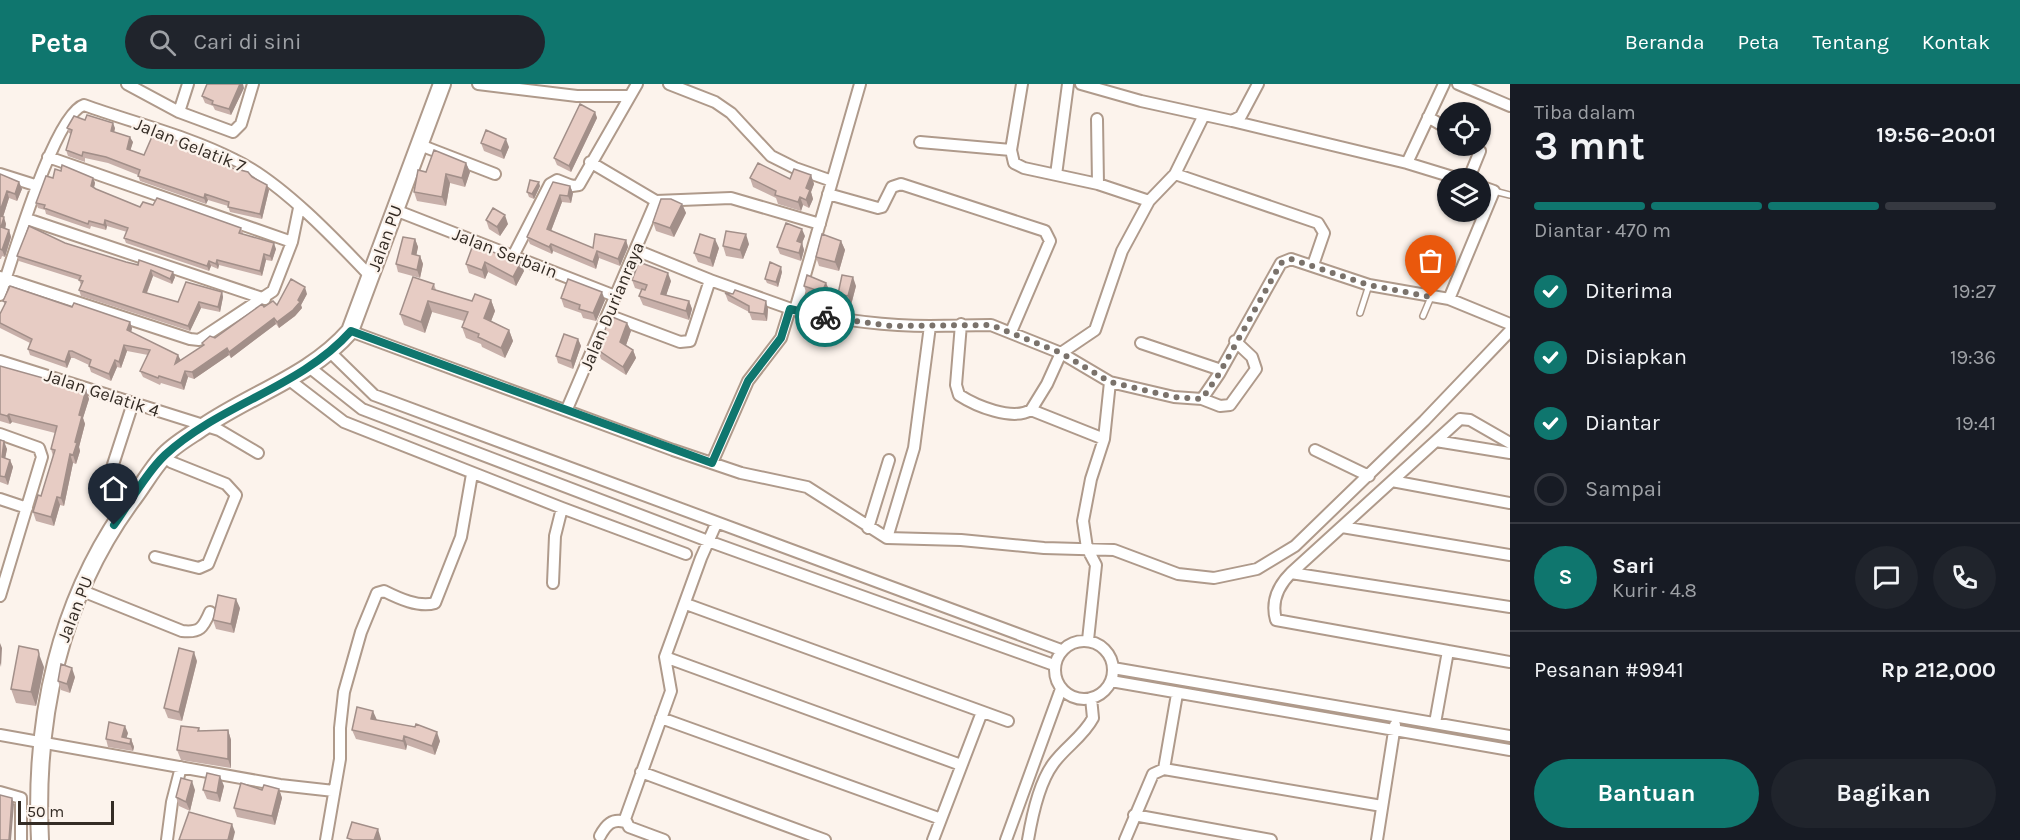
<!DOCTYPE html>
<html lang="id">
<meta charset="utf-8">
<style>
:root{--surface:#171b24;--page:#20242c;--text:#f1f3f6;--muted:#9ea1a6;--line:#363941;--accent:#0f766e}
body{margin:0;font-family:Karla,sans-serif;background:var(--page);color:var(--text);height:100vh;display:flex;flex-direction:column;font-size:22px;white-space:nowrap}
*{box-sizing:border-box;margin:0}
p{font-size:20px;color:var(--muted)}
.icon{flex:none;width:33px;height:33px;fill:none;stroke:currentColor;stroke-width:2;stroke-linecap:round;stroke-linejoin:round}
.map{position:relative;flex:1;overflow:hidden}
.panel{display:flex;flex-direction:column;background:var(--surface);width:510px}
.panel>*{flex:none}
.tools{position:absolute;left:1437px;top:18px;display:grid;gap:12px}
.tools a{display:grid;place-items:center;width:54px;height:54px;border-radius:50%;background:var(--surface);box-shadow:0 2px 4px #0004;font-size:30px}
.scale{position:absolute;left:18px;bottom:15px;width:96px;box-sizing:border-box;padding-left:6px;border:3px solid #342c25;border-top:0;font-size:16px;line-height:21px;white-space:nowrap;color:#342c25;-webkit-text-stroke:4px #fcf3ec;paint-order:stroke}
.pin{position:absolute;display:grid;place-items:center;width:51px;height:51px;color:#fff;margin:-62px -26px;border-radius:50% 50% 50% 0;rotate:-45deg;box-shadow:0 0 6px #0007}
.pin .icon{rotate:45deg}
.courier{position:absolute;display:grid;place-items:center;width:60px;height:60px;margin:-30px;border:4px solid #0f766e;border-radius:50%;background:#fff;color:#222;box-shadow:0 2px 8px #0007}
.summary em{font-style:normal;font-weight:700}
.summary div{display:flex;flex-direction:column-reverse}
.summary{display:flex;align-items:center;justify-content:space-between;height:102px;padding:0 24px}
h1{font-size:39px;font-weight:700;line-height:45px}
.bar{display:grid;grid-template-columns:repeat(4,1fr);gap:9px 6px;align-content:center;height:72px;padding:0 24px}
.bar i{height:8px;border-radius:4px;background:var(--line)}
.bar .on{background:var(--accent)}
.bar p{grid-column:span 4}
.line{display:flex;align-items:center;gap:15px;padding:0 24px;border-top:2px solid var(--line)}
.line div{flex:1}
.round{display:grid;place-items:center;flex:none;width:63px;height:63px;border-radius:32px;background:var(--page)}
ol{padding:0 24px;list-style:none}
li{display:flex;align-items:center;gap:18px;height:66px}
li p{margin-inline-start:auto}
li .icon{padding:6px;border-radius:50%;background:var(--accent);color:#fff;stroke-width:4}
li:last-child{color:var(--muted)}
li i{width:33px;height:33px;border:3px solid var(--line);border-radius:50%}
.cta{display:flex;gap:12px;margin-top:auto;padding:12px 24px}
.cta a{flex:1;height:69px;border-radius:36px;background:var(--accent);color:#fff;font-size:24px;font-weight:700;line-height:69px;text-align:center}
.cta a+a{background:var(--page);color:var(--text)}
header{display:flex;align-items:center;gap:36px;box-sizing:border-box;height:84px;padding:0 30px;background:var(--accent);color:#fff}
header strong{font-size:28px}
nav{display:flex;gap:33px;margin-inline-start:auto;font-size:21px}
.search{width:420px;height:54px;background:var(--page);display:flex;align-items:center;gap:15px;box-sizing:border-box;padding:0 21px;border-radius:33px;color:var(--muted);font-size:22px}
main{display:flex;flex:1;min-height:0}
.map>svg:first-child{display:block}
</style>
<header>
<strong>Peta</strong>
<div class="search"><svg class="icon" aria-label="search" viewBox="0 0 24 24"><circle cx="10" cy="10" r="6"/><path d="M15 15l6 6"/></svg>Cari di sini</div>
<nav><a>Beranda</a><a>Peta</a><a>Tentang</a><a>Kontak</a></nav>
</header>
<main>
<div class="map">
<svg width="1510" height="756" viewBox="0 0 1510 756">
<rect width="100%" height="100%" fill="#fcf3ec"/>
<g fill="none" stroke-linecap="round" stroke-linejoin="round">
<!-- lane casing -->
<g stroke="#af9a8b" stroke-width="8">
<path id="lane" d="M1494,107L1510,111
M1360,229L1369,201
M1423,232L1431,213"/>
</g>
<!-- street casing -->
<g stroke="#af9a8b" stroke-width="14">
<path id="street" d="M127,0L179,28L233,48L241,40L253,0
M478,0L577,12H630
M669,0L715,18L731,29L771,72L795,84L832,97
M860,0L795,226C840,236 883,242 930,242L914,364L887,454
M1081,0L1141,17L1232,37L1241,32L1258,0
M1458,0L1510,22
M179,28L188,0
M1428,33L1448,45
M1097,35L1098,100
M1232,37L1407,79L1456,94
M920,58L1011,66L1014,79L1024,84L1098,100L1149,117
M420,61L495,90
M1011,66L1022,0
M48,73L292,158
M590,78L656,117L731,114L820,140
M1407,79L1444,0
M0,90L38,102
M1175,90L1318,139L1324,149L1313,181
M1056,91L1068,0
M1469,94L1480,67L1474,62
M828,110L878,124L882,123L892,103L901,100L1045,147L1050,157L1011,248
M395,126L615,212
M27,135L265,215
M513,172L550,100L557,96L572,102L579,101L637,0
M0,193L190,255L199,256L273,207L292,158L299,124
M710,196L794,226
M0,211C12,178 54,30 84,21C134,39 188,52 235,76C281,98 335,155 371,193
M1449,215L1494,107L1480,102
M608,231L680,258L690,257L710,196L636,166
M961,240L956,301L959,311C976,322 1012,337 1031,326
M930,242L991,241L1061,269L1095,246L1122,167L1149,117L1175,90L1204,31
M350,247L673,366L741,389L807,403L887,454L961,456L1044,464L1114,466L1178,490L1214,494L1257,485L1295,462L1424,337L1510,247
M1141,259L1221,286
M330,268L374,311L1061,566
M0,277L219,346L258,369
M309,283L362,325L708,457L1054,581
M288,295L344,338L562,424L686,470
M1202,315L1220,322L1230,321L1256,285L1252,273L1235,257
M567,325L656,117
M0,350L39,364L42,373L0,512
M1104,355L1031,326L1047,300L1061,269L1110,298L1174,313L1202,315L1219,290L1281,179L1291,175L1369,201L1449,215L1510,240
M1436,357L1510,369
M1315,366L1369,392
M712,379L748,297L781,254L790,225
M1392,397L1510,419
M0,415L27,424
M131,417L109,401L108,396L133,319
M1342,443L1510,471
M868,444L889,376
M155,473L199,484L208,480L236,411L226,400L171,378L164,372
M1291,489L1460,335L1470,336L1510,359
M553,499L555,452L562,424
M80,506L182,547C200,549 203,544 210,528
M686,520L1008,637
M1088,556L1096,481L1087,464L1083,437L1091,395L1104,355L1110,298
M1055 586a29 29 0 1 1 58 0a29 29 0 1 1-58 0Z
M1448,567L1276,536C1271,518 1278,502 1291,489L1510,523
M665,573L961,681
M1113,584L1510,652
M1111,597L1510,666
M661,634L941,735
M1435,639L1448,567L1510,578
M0,651L280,701L334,707
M1164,685L1382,722
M641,688L825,756
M0,708L21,714V756
M1134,731L1271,756
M600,752C606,741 612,734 625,738
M167,756L172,718L181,683
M326,756L340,675V644L344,608L361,548L377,509L384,507C398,514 419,524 435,519L461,453L472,390
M664,756L629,743L625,735L671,607L665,573L701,474L716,440
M933,756L982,628
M1006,756L1061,605
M1028,756C1032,732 1039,699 1053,680C1065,663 1083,653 1093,634L1091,614
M1125,756L1153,690L1164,685L1177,610
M1377,756L1395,641"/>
</g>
<!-- secondary casing -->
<g stroke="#af9a8b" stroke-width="20">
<path id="secondary" d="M40,756C34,635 59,516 131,417C142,403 151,386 163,373C173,361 190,352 203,343C251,310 311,292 350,247L442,0"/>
</g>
<!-- lane -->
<use href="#lane" stroke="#fff" stroke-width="5"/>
<!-- street -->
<use href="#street" stroke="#fff" stroke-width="10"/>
<!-- secondary -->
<use href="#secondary" stroke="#fff" stroke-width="16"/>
</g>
<!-- wall -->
<path fill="#c7afa9" d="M244,4L231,31L215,26L213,22L205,19L202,12Z
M595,28L597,34L571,88L557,81L554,74Z
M85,36L115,44L114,48L133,58L130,66L144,71L189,64L230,77L232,84L267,101L269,106L262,135L230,128L228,122L208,116L206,120L140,97L138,91L108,79L85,74V78L68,72L66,66L71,50L69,49L67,44Z
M481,59L509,63L504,75L484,67Z
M466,79L470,88L465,103L450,99L446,122L417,117L414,108L426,88Z
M0,90L19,98L22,105L17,117L9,114L3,133L6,140L5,145L9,146L11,153L5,173L2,172L1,175H0Z
M811,91L814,100L811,108L813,115L809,124L803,121L801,127L778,120L776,114L753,103L750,94L790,95Z
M53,94H93L95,99L94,104L140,123L153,121L241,144L243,149V150L276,165L272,177L266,176L262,192L219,181L218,185L211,182L209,187L126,159L124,154L127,148L107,142L106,146L91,142L90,145L46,130L45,126L38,124L36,119Z
M553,98L570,102L573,109L571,119L562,118L551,147L593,164L626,156L628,163L620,182L599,174L596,185L553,167L552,170L530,160L527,153Z
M540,102L534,115L529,113L527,108Z
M682,120L686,129L674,153L656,147L653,138Z
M486,136L508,140L500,152L489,145Z
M805,152L802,159L804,166L801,177L780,170L777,163Z
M415,155L418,163L416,171L420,172L423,180L420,194L398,188L396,180Z
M841,157L845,166L839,187L819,182L816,173Z
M65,159L126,178L175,193L172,200L153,192L147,209L178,218L222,208L223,213L220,228L201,224L190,247L81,212L79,206L81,201L79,196L19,177L17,172Z
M749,160L743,175L726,172L723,162Z
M473,161L524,187L516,202L488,188L485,195L469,189L466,180Z
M719,164L713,183L698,178L694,169Z
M782,188L778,203L767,199L765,195Z
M632,196L671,197L666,211L689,217L692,225L689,236L643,221L639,212L641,206L635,204Z
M826,199L830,208L826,217L807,211L804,202Z
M434,200L436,206L472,217L491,216L495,227L491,237L509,246L513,257L505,274L482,263L481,260L466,254L462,243L464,237L432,228L425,249L404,241L400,230Z
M856,202L851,221L841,219L838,210Z
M725,209L768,225L767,237L752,236L749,228L728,217Z
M307,210L301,221L302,224L295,232L279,244L276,240L231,274L229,271L194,295L188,293L184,306L161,299L160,301L143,293L140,287L148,271L127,267L121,284L117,283L111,297L91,288L89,282V281L74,274H71L67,284L30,271L28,265L30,259L0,244V230L5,221L3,217L72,223L130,238L132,244L131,248L178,271L181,277L203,262L202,259L215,254L264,223L277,221Z
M561,214L605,216L596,237L583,234L581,229L564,223Z
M627,239L631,247L626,261L633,266L636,274L626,291L601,275L598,266Z
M578,255L581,262L573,285L558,279L556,272Z
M0,282L86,306L89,315L83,334L85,340L79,363L80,367L76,380L73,379L64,422L60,421L54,442L36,437L33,428L41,412L53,372L51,365L55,349L12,338L10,340L0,337Z
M0,356L7,365L5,374L10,376L13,383L8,401L0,398Z
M240,524L234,549L216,545L213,536Z
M197,577L182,637L168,634L164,624Z
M44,583L36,622L16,619L11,605Z
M75,593L70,609L61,606L58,597Z
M199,644L200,647L228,646L231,656V684L181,676L177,666Z
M352,646L440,657L435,671L407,661L406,666L356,655Z
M128,649L126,654L131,655L134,663L133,667L108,663L106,655Z
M224,702L220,718L207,715L203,706Z
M279,705L282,714L275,741L237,733L234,724L262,706Z
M195,706L190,727L179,722L176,713Z"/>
<!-- shaded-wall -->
<path fill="#a28f89" d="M240,0H243L244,4L231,31L229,25Z
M595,28L597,34L571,88L569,82Z
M113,39L115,44L113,53L111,47Z
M130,53L133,58L129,71L127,65Z
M506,55L509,63L504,75L501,67Z
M466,79L470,88L465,103L462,94Z
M446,90L450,99L446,122L442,113Z
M811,91L814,100L811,108L813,115L809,124L806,116V104Z
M93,94L95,99L93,107L91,102Z
M19,98L22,105L17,117L15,110Z
M539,98L540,102L534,115L532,110Z
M267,101L269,106L262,135L260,130Z
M570,102L573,109L571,119L568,112Z
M7,107L9,114L1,139L0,135V127Z
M205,110L208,116L206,120L204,114Z
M560,111L562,118L549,152L547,145Z
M800,113L803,121L801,127L798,118Z
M682,120L686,129L674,153L670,144Z
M505,131L508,140L500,152L497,143Z
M4,133L6,140L4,150L1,143Z
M105,136L107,142L106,146L104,141Z
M802,145L805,152L800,164L797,157Z
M9,146L11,153L5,173L2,166Z
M746,150L749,160L743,175L740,166Z
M415,155L418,163L415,178L412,170Z
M715,155L719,164L713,183L710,174Z
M626,156L628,163L620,182L618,175Z
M841,157L845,166L839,187L835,178Z
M274,159L276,165L272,177L270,172Z
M802,159L804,166L801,177L799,169Z
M551,160L553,167L552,170L549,163Z
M597,167L599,174L596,185L593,178Z
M264,170L266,176L262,192L260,187Z
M420,172L423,180L420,194L417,186Z
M217,176L219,181L218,185L216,180Z
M209,177L211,182L209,187L207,182Z
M485,178L488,188L485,195L482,186Z
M521,178L524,187L516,202L513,193Z
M781,183L782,188L778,203L776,198Z
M151,186L153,192L145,213L143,208Z
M173,188L175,193L172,200L170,195Z
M668,189L671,197L664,218L661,210Z
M853,193L856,202L851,221L848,212Z
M826,199L830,208L826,217L822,208Z
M305,203L307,210L301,221L302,224L295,232L279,244L277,238L298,216Z
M222,208L223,213L220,228L218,223Z
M602,208L605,216L596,237L593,229Z
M491,216L495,227L488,245L484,234Z
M428,217L432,228L425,249L421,238Z
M689,217L692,225L689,236L686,227Z
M766,217L768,225L767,237L764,230Z
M199,218L201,224L190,247L188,242Z
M274,234L276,240L231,274L229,268Z
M130,238L132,244L130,253L127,246Z
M627,239L631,247L624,267L620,258Z
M509,246L513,257L505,274L501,264Z
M578,255L581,262L573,285L571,277Z
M124,261L127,267L121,284L119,278Z
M227,264L229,271L194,295L192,288Z
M633,266L636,274L626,291L623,283Z
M69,267L71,274L67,284L65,278Z
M178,271L181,277L175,280Z
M115,276L117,283L111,297L109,290Z
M185,287L188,293L184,306L181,299Z
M86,306L89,315L83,334L85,340L79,363L80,367L76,380L73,371L75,358L79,331Z
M9,330L12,338L10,340L7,332Z
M4,357L7,365L4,380L2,373Z
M70,370L73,379L64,422L61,414Z
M10,376L13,383L8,401L5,393Z
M57,413L60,421L54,442L51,433Z
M236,515L240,524L234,549L231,540Z
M0,559L2,564L1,583L0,579Z
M194,568L197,577L182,637L179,628Z
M39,570L44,583L36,622L31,608Z
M72,584L75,593L70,609L67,600Z
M373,627L377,636L375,644L371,635Z
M125,642L128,649L125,659L122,653Z
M228,646L231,656V684L228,675Z
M437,648L440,657L435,671L432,662Z
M404,652L407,661L406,666L403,657Z
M131,655L134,663L133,667L130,660Z
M220,692L224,702L220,718L217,709Z
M192,697L195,706L190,727L186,718Z
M279,705L282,714L275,741L272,732Z
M12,714L14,720L11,756H9Z
M232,740L235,748L233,756H228Z
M378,745L381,755V756H374Z"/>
<!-- building -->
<path fill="#e7ccc4" stroke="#a28f89" stroke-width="1.5" d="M207,0H240L229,25L212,20L213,17L202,12Z
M580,20L595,28L569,82L554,74Z
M87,31L113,39L111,47L130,53L127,65L144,71L154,48L188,61V63L216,71L230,77L228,83L248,88L252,93L267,101L260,130L228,123L229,118L205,110L204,114L138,92L140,86L106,73L83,68L82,72L66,66L72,46L67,44L74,32L85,36Z
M486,46L506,55L501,67L481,59Z
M434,66L466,79L462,94L446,90L442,113L414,108L418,86L426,88Z
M758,79L790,95L794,85L811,91L806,104L810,106L806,116L800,113L798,118L775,111L776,107L750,94Z
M62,81L93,94L91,102L96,105L140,123L143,118L153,121L157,114L241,144L239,149L274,159L270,172L264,170L260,187L217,176L216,180L209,177L207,182L124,154L128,144L105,136L104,141L89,137L88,140L44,124L45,121L36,119L46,92L53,94L55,85L61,87Z
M0,90L19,98L15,110L7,107L0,127Z
M530,96L539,98L532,110L527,108Z
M553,98L570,102L568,112L560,111L547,145L593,164L595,150L626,156L618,175L597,167L593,178L551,160L549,163L527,153Z
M661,115H671L682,120L670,144L653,138Z
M493,124L505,131L497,143L486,136Z
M0,132L4,133L1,143L9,146L2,166L0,165Z
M786,139L802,145L797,157L802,159L799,169L777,163Z
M29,142L65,159L126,178L138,181L139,176L173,188L170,195L151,186L143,208L178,218L186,198L222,208L218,223L199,218L188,242L79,206L83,197L79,196L81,192L17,172Z
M726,147L746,150L740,166L723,162Z
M700,150L715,155L710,174L694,169Z
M822,150L841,157L835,178L816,173Z
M403,153L415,155L412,170L420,172L417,186L396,180Z
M473,161L521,178L513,193L485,178L482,186L466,180Z
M639,178L668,189L661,210L689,217L686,227L639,212L642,205L645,206L647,201L632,196Z
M770,178L781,183L776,198L765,195Z
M807,191L826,199L822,208L804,202Z
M842,191L853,193L848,212L838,210Z
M413,193L434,200L432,205L472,217L475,210L491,216L484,234L509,246L501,264L478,253L479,250L462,243L468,228L428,217L421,238L400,230Z
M291,195L305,203L298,216L300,218L293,226L277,238L274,234L229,268L227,264L192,288L185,287L181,299L159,292L158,294L140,287L150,266L124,261L119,278L115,276L109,290L89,282L91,276L72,267H69L65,278L28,265L32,255L0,239V230L6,218L3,217L10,202L72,223L74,219L130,238L127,246L178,271L175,280L204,261L202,259L210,252L215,254L262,220L264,223L273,217L277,221Z
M568,195L602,208L593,229L579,225L580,221L561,214Z
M735,206L766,217L764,230L749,228V222L725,209L733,210Z
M610,232L627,239L620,258L633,266L623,283L598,266Z
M564,250L578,255L571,277L556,272Z
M0,282L86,306L79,331L82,332L75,358L77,359L73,371L70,370L61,414L57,413L51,433L33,428L38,411L41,412L55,366L51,365L57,342L9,330L7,332L0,330Z
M0,356L4,357L2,373L10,376L5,393L0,392Z
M218,511L236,515L231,540L213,536Z
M19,562L38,566L39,570L31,608L11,605Z
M179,564L194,568L179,628L164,624Z
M61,580L72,584L67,600L58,597Z
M357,623L373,627L371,635L415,643L416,640L437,648L432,662L404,652L403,657L352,646Z
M109,638L125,642L122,653L131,655L130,660L106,655Z
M181,642L199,644L198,647L228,646V675L177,666Z
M207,689L220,692L217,709L203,706Z
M181,694L192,697L186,718L176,713Z
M241,699L262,706L264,701L279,705L272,732L234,724Z
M0,711L12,714L9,756H0Z
M189,728L232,740L228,756H179Z
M352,738L378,745L374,756H353L347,754Z"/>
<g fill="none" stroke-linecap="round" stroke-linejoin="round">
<!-- done -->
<path stroke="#7a726b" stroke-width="6" stroke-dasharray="0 10.8" d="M825,233L892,242L991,241L1061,269L1110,298L1174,313L1202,315L1219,290L1281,179L1291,175L1369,201L1431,213"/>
<!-- route -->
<path stroke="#0f766e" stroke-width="8" d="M114,441C129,420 146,389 165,371C220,320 300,304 351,247L712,379L748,297L781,254L790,225L825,233"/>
</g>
<g text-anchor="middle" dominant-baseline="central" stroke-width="4.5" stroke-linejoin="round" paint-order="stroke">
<!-- street labels -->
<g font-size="18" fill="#342c25" stroke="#fcf3ec">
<text transform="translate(190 61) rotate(22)">Jalan Gelatik 7</text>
<text transform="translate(385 154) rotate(-70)">Jalan PU</text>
<text transform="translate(505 169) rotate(21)">Jalan Serbain</text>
<text transform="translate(612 222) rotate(-67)">Jalan Durianraya</text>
<text transform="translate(102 309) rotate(18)">Jalan Gelatik 4</text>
<text transform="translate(75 525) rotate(-69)">Jalan PU</text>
</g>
</g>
</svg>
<div class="tools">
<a><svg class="icon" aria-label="locate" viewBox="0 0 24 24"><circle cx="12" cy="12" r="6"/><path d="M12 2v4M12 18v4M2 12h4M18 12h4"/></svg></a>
<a><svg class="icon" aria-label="layers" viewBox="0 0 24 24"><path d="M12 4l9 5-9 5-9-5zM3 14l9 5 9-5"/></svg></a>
</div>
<div class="scale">50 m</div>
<div class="pin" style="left:1431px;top:213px;background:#ea580c"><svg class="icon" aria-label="bag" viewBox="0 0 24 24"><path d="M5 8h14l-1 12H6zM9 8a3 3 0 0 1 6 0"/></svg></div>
<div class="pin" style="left:114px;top:441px;background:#1f2937"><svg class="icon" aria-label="home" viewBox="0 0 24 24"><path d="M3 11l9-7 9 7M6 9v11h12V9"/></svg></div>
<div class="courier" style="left:825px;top:233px"><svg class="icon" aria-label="bike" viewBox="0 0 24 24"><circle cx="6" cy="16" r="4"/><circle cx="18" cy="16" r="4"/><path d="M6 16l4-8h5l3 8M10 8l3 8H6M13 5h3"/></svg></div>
</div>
<section class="panel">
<div class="summary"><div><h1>3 mnt</h1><p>Tiba dalam</p></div><em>19:56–20:01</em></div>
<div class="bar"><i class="on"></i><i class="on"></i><i class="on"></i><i></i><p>Diantar · 470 m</p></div>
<ol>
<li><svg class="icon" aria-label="check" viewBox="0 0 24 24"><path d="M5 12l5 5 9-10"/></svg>Diterima<p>19:27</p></li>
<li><svg class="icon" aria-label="check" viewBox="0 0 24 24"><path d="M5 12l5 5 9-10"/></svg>Disiapkan<p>19:36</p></li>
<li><svg class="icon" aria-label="check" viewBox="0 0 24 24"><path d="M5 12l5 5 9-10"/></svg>Diantar<p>19:41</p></li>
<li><i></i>Sampai</li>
</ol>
<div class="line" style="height:108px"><b class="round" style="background:var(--accent);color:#fff">S</b><div><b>Sari</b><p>Kurir · 4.8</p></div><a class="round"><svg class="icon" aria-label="chat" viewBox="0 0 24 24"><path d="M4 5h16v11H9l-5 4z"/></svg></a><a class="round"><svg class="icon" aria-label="phone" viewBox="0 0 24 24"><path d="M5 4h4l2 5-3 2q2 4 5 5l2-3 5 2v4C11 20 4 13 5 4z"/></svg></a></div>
<div class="line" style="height:78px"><div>Pesanan #9941</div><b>Rp 212,000</b></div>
<div class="cta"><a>Bantuan</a><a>Bagikan</a></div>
</section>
</main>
